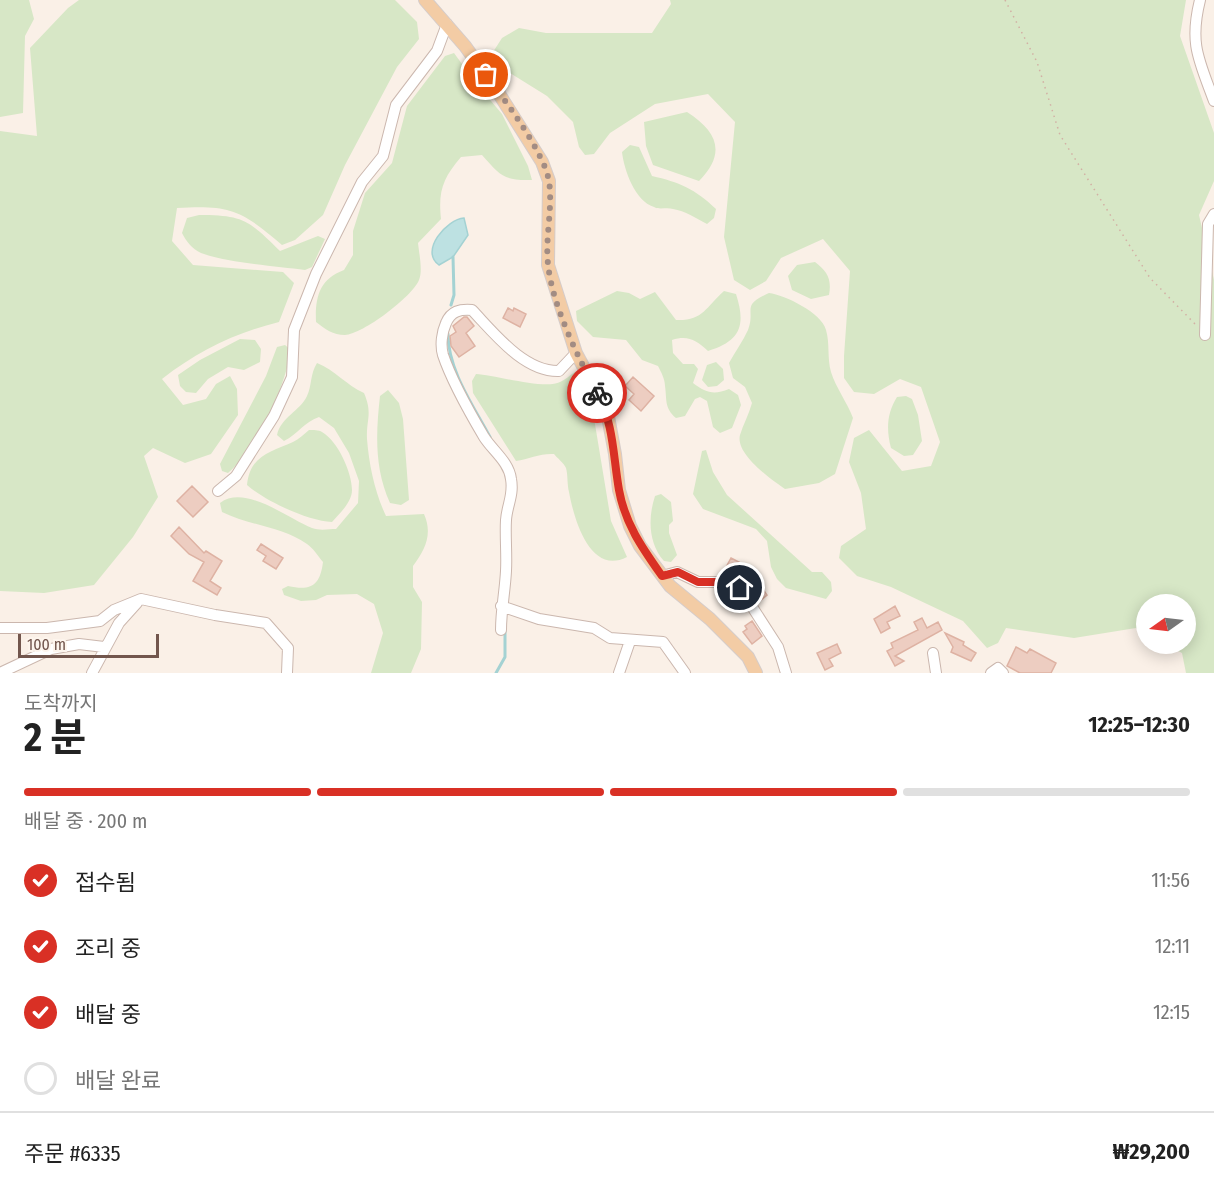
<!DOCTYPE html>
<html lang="ko">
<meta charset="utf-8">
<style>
:root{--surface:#fff;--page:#f6f6f6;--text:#222;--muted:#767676;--line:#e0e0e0;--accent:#d93025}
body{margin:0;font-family:"Fira Sans Condensed","Noto Sans KR",sans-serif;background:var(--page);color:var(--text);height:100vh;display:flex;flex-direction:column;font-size:22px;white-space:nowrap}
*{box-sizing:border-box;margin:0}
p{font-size:20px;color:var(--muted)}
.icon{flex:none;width:33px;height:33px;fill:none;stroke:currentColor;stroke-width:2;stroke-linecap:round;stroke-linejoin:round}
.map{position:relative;height:673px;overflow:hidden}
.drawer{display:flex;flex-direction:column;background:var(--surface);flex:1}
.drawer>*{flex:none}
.needle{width:39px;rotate:256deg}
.fabs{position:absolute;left:1136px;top:594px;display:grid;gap:12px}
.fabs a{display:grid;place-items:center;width:60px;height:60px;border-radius:50%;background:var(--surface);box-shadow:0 3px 15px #0003;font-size:30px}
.scale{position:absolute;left:18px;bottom:15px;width:141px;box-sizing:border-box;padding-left:6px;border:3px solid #72564d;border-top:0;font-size:16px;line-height:21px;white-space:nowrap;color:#72564d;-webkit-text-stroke:4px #fdf5ed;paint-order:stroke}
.pin{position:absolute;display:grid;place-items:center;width:51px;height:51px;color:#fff;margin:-26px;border:3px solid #fff;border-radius:50%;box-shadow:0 2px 6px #0007}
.courier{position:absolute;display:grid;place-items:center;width:60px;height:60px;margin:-30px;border:4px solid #d93025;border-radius:50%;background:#fff;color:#222;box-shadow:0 2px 8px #0007}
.overview em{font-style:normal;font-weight:700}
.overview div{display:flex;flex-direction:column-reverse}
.overview{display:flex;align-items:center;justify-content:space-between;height:102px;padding:0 24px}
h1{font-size:39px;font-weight:700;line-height:45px}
.bar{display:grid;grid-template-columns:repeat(4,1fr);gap:9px 6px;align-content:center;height:72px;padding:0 24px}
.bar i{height:8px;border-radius:4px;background:var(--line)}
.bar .current{background:var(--accent)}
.bar p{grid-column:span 4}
.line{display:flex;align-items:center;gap:15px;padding:0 24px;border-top:2px solid var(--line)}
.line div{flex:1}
ol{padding:0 24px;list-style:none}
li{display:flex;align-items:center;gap:18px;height:66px}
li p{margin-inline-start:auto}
li .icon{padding:6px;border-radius:50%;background:var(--accent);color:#fff;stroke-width:4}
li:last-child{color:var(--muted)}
li i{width:33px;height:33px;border:3px solid var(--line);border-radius:50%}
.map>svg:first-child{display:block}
</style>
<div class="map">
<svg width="1214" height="673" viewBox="0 0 1214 673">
<rect width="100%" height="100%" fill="#faf0e7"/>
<!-- green -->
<path fill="#d7e7c6" d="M0,0H29L34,19L25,36L23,113L0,117Z
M79,0H395L417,22L419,39L397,67L345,165L323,215L295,240L282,245C241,210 231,205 177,208L172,241L193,265L283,272L294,283L279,322C235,333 198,351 162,379L183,405L206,399L216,384L230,376L237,389L238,415L211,454L185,463L153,448L144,456L158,497L133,537L94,585L44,593L0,591V131L37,136L30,48L68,8Z
M670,0H1186L1180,36L1214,133V181L1199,215L1214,280V673H1186L1182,653L1165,644H1185V604H1146V634L1136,628L1074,638L1006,628L998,643L987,648L963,621L891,587L857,576L839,558L841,546L866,529L861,493L849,462L854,438L869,430L902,471L931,466L940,442L921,387L900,379L874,394L854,392L844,378V356L850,271L823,239L781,258L766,281L750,290L734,280L724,237L735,122L708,94L655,104L610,133L594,154L585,155L579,147L573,122L547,96L507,71L493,52L502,38L519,28L546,33H652L671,4Z
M454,53L475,82L502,114L528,166L532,180C503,181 500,175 482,155L461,157C443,178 438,191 441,219L418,243C419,253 423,271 419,280C412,297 363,334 345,335C333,335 325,329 316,322C315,298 319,279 344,270L353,255V231L365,193L392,163L407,106L445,56Z
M687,112C717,131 727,153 699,181L653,165L646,146L644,122Z
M630,145L639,147L652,176C679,182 695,189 716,209L714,218L707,224C696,218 685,211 673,209C667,207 659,210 654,207C635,201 624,170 622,152Z
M199,215C243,215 249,220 280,251L318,236L325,239L312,267L305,270C276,266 228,263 201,253C192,249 186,241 182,233L187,218Z
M815,262C827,271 832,279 829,295L811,299L792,290L788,276L797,265Z
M617,291L629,293L640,299L655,292L676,320C703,321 705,308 724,291L736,294C746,325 741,341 708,351C696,340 688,335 672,340L673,353L683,364H694L698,369L693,383C706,393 714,395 729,389L738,395L741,405L732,428L720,433L713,427L707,401L700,397L695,399L685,416L676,418C664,408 667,399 665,386C665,379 661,372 658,366L642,360L626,340L593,337L577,321L576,311Z
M769,293C785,295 822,313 826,330C830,343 827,358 831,372C836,388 847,402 853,418L835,474L819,483L785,489C772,480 735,454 740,435C743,425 749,414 752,403L745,387L733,378L729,363C735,352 743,341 748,330C756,309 740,306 769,293Z
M240,339L255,340L261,349L260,362L244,370L228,367L208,379L196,393L186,392L180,386L178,375L200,360Z
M285,345L291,350C285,388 257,448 228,473L222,471L220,464L266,376L277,347Z
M716,362L723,369L724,380L717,386L708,387L702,380L707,365Z
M317,363C335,370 346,385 364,393C373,414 366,419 367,439C369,465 375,493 386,516L424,514C433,534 425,550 413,566V587L422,602L421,649L411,673H371L383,633L374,604L357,594L327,595L316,600L301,601L284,595L282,589L288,586C311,591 320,586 323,562C318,556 313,548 307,544C283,527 248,525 222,512L220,503C245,484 287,518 312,528C320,531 329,529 336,529L358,503L359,481L349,453L334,428L319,417C304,422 298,434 284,441L277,435C281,417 300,411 307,396C312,385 310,374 317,363Z
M575,372L581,373L593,412L611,521L627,557C590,576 574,519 569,492C567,484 568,475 566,468C564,463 557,458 554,454C541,453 529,459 516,461L473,393L472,381L476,374C495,375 545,390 560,382C565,380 570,375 575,372Z
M388,390L399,403L403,419L409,500L401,505L390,503C374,468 376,432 380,396Z
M906,396L912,399L918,415L922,441L913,455L904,456L891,448C886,429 887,413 897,397Z
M309,430C313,430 319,430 322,432C338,441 352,473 352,490C352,502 340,513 332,522C308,521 265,501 247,485C250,455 271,452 293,442C299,439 304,434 309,430Z
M706,450L713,472L727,495L812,572H822L831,582L832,591L826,599L786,588L777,579L771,567L767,541L756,529L703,509L693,494L702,451Z
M661,494L671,502L673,521L669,525V533L677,555L671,562L664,561C648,543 648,517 655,496Z"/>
<!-- water -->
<path fill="#bde1e2" stroke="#a4d2d3" stroke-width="1.5" d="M464,218L468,235L453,257L439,265C419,251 447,219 464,218Z"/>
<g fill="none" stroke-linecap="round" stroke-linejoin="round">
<!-- stream -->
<path stroke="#a4d2d3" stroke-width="3" d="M451,305L454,295L453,257
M448,334C448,370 473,405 490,437
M496,673L505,657V631"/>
</g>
<!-- building -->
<path fill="#edcdc1" stroke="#deb2a3" stroke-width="1.5" d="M508,308L513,311L514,308L526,314L520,327L503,318Z
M464,317H467L474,326L466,333L475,346L459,357L451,346L450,336L456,332L453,326Z
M633,377L654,396L641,411L629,400L634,394L625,386Z
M192,486L208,502L193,517L177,501Z
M179,527L204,553L206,551L222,561L210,581L221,588L217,595L193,581L204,562L189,554L171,536Z
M261,544L283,558L276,569L263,561L266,556L257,550Z
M731,558L739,562L737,566L753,575L767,595L761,600L759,597L756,599L748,587L751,585L724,571Z
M895,606L900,616L887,622L890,628L881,633L874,619Z
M922,618L927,628L938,622L942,630L895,656L904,661L895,666L887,651L893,648L891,643L918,630L914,622Z
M752,621L762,636L752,644L743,632L747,629L745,626Z
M945,633L964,642L963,645L976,653L971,661L951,652L953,647Z
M837,644L841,653L829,659L833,666L825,670L817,653Z
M1016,647L1027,653L1030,649L1056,663L1051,673H1020L1007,666Z"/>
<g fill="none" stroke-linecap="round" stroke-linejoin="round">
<!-- minor casing -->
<g stroke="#cbb7ae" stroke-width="12">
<path id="minor" d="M1200,0C1189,44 1199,60 1214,101
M1205,335L1208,224L1214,214
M218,491L236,476L274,416L292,377L294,330L316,274L362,182L383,156L396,105L437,51L447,24
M662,576L677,572L698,582H728L740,588L778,647L786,673
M501,606L539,619L594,628L610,638L663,642L685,673
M0,628H47L100,621L114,610L141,599L215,615L266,623L288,648L287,673
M501,630C501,610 505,591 506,571C507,554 505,537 506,520C507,505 514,495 511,479C509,462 493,451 484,437C471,415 451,379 443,355C440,345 442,332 446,323C451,311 460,309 472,310C494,333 524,372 559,371L576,353
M933,653L936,673
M0,673L51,649L79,644L104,647
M92,673L119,623L137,603
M619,673L630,641
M991,673L998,668L1003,673"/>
</g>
<!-- major casing -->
<g stroke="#d5ccca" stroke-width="14">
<path id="major" d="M425,0L465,46L496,89L542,162L549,181L548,265L576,353L607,411L615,454L619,490L630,526L640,546L670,586L710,619L748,657L756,673"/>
</g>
<!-- path -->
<path stroke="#d2b0a4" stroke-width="1.5" stroke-dasharray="1.5 4.5" stroke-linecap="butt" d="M1005,0L1037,62L1060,135L1150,278L1195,324"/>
<!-- minor -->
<use href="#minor" stroke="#fff" stroke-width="10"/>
<!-- major -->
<use href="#major" stroke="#f3cca5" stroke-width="12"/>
</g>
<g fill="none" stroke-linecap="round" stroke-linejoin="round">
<!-- done -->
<path stroke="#a28c83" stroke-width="6" stroke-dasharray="0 10.8" d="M486,75C504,99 544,152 549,181C553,208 545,237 548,264C552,305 578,357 597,393"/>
<!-- route -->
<path stroke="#d93025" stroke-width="8" d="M597,393C614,424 613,456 619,490C625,524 643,549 662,576L678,572L698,582H728L740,588"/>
</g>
</svg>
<div class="fabs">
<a><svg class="needle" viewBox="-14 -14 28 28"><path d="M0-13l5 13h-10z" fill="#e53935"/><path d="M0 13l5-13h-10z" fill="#767676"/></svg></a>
</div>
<div class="scale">100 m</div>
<div class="pin" style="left:486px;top:75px;background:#ea580c"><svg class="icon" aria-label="bag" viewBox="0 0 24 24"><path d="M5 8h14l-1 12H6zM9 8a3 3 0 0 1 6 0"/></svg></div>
<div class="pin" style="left:740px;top:588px;background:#1f2937"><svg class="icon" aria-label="home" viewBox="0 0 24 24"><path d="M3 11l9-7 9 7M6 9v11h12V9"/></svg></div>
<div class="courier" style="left:597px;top:393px"><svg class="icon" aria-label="bike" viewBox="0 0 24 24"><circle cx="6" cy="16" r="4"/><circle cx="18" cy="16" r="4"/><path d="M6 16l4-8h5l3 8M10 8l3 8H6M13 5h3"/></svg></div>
</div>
<section class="drawer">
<div class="overview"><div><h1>2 분</h1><p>도착까지</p></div><em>12:25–12:30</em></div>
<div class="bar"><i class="current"></i><i class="current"></i><i class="current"></i><i></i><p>배달 중 · 200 m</p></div>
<ol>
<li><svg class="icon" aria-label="check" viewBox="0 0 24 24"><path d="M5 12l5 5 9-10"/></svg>접수됨<p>11:56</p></li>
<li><svg class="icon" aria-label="check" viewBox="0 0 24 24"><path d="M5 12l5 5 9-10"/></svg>조리 중<p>12:11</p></li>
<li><svg class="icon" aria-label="check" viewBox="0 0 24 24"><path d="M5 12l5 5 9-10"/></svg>배달 중<p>12:15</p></li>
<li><i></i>배달 완료</li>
</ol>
<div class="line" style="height:78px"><div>주문 #6335</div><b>₩29,200</b></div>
</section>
